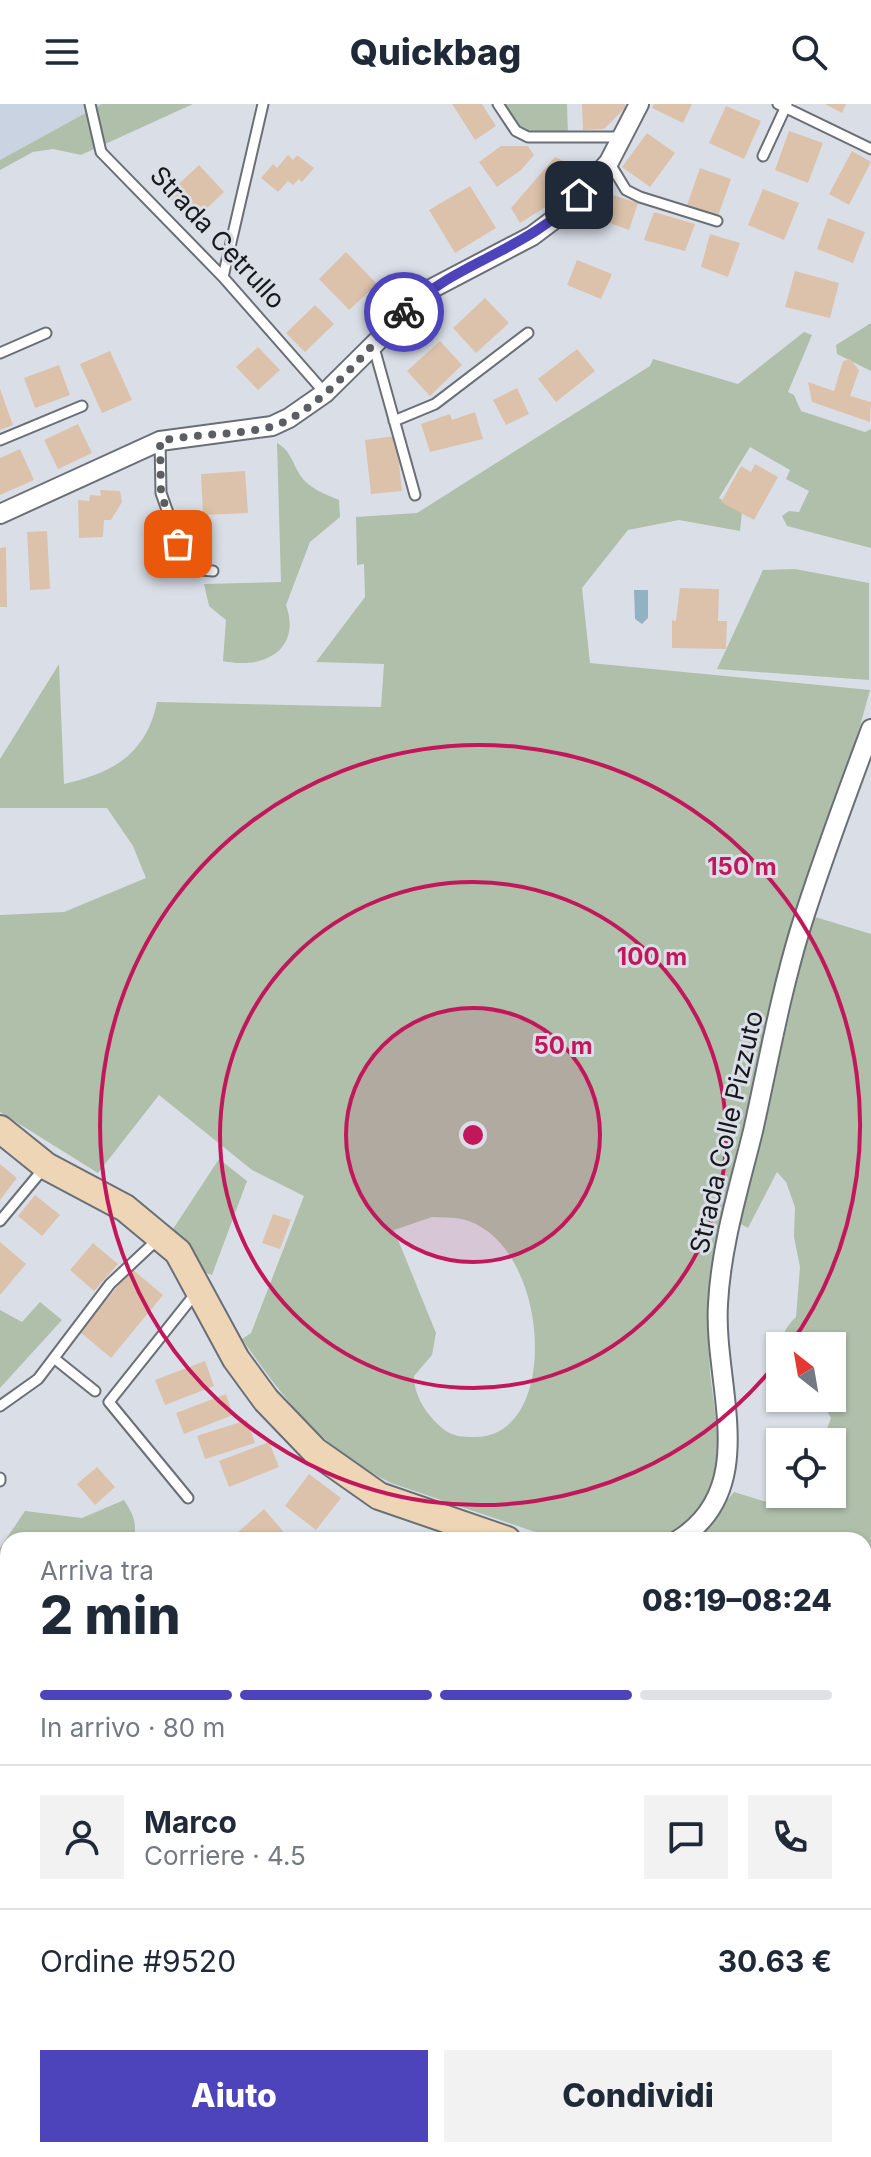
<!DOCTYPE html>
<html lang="it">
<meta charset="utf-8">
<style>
:root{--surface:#fff;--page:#f2f2f3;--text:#1f2937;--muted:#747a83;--line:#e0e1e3;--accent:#4d43ba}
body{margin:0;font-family:Inter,sans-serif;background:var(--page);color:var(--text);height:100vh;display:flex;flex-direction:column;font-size:30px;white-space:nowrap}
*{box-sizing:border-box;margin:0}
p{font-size:26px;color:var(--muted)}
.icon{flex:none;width:44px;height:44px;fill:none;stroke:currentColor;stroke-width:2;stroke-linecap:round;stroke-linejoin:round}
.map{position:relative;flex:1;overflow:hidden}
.drawer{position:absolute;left:0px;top:1428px;width:872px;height:626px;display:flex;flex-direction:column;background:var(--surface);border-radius:24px 24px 0 0;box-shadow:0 2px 6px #0004}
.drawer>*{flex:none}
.needle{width:52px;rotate:329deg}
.buttons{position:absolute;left:766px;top:1228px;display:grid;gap:16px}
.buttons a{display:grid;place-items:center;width:80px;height:80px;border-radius:0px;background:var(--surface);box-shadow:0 2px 6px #0004;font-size:40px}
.pin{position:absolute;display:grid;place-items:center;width:68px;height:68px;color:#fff;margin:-34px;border-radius:16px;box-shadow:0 4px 12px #0006}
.courier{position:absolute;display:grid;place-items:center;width:80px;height:80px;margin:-40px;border:6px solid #4d43ba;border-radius:50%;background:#fff;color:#222;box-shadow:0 2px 10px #0007}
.summary em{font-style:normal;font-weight:800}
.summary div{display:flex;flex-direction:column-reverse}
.summary{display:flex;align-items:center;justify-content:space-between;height:136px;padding:0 40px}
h1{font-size:52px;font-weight:800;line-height:60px}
.bar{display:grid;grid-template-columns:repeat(4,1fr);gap:12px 8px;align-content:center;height:96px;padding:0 40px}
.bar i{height:10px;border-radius:6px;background:var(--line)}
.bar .on{background:var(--accent)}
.bar p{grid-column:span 4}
.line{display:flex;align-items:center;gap:20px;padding:0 40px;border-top:2px solid var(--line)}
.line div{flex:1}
.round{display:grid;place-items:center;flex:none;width:84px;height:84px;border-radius:0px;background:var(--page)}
.action{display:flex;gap:16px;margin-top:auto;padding:16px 40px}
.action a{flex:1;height:92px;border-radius:0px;background:var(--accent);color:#fff;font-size:32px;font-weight:800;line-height:92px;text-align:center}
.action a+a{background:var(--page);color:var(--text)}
header{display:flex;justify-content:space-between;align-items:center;height:104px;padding:0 40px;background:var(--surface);font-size:36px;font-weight:800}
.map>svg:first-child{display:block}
</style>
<header><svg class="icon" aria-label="menu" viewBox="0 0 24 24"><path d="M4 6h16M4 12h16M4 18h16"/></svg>Quickbag<svg class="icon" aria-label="search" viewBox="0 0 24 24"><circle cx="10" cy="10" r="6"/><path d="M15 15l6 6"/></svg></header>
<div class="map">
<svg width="871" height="2053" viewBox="0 0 871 2053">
<rect width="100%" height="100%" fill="#dadfe7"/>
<!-- built -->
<path fill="#cad3e1" d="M0,0H102L0,56Z"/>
<!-- green -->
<path fill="#afbfaa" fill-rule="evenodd" d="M102,0H193L81,51L53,45L33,48L0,66V56Z
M503,0H567L568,31L525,29Z
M871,219V267L837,250L836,241Z
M804,228L812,231L788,288L794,291L801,307L865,328L871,325V444L787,422L782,412L789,407L799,408L809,387L786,375L790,366L750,343L719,394L742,408L740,427L679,416L628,426L582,484L590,559L870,586L854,644L788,832L714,1146L708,1214L710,1269L721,1354L714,1386L694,1415L668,1436H559L391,1379C321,1344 286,1298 242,1235L251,1229L304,1092L252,1066L159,991L98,1069L0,1008V811L64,808L146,774L133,742L107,704H0V655L59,560L64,680C112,669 146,651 157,598L381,603L384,560L316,558L365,493L364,460L357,461L356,413L417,409L650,262L653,255L738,280ZM432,1113C441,1114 453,1113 462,1115C550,1136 563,1332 476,1333C462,1333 453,1333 442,1324C426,1310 414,1292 414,1272L432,1251L436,1229L394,1126Z
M277,339C291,347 292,358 300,371C308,384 325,390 339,396L340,413L310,438L286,501C302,546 263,566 223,557L226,516L209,502L204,480L281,478Z
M795,465L869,479V576L717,565L763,466Z
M812,812L871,830V1521L864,1533V1436H686L709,1418L734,1388L773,1400L782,1390H832V1338H822L831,1314L819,1294H832V1242H780L779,1250C781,1234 784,1224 796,1213L800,1163L794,1133L795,1103L786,1078L777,1068L748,1124L735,1117L775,973Z
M219,1055L247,1077L212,1171L206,1169L173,1125Z
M40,1198L62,1216L0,1284V1206L22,1218Z
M124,1396C133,1410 138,1420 133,1436H8V1490L0,1486V1444L25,1407L82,1414Z
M0,1595L8,1597V1790L0,1788Z
M871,1618V1662L864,1668V1628Z
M871,1689V1965L864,1968V1694Z"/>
<!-- water -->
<path fill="#91b2c3" d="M634,486H648V514L642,520L635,515Z"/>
<!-- building -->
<path fill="#dcc2ab" d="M452,0H482L496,22L475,36Z
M582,0H625V4L604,25L583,26Z
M654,0H692L683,19L652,4Z
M825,0H846L842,9Z
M726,2L761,17L744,55L709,39Z
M789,27L823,39L808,79L775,66Z
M647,29L675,49L650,83L622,63Z
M501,42H528L534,51L521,66L497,83L479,58Z
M852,47L871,58L849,101L829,90Z
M288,51L293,56L297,51L314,64L302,78L299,75L293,81L288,77L278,88L261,74L273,60L277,64Z
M555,53L572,61L559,89L547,102L520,119L511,104Z
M199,61L224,88L202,109L190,97L181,106L167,91Z
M700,64L731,75L718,112L687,101Z
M470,82L496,124L455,149L429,106Z
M763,85L799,99L784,136L748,121Z
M609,90L638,99L629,126L599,115Z
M654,108L695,120L685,147L644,136Z
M828,114L865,128L853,159L817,145Z
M710,130L740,139L728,173L701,163Z
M346,148L377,180L349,206L319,175Z
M577,156L612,170L601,195L567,181Z
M795,167L839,179L830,214L785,203Z
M485,194L509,219L476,249L453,224Z
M315,201L334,220L305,248L286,229Z
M440,237L462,261L430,292L407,267Z
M258,243L280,266L258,286L236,263Z
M577,245L595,267L556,298L538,275Z
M110,247L132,296L102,309L80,260Z
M850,255L859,266L850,292L871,298L870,318L812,298L808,278L834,287L843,257Z
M59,261L70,291L35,304L24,274Z
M517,284L529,310L506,321L493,296Z
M0,285L13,321L0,326Z
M475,308L483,335L430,348L421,320L450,310L452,316Z
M78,320L92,349L58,365L44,336Z
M396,332L402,387L371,390L365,336Z
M20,345L34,376L0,391V354Z
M755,360L778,373L754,416L721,398L741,362L751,368Z
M245,367L248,409L203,411L201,370Z
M100,386L120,387L122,398L111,416H104L103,433L79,434L78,396L89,397L90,391L101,392Z
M47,427L50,485L30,486L27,428Z
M6,443L7,503H0V444Z
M680,484L719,485L718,517H727L726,545L672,544V516L676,517Z
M0,1060L17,1074L0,1096Z
M35,1091L60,1111L42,1132L18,1112Z
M273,1110L291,1116L280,1145L262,1139Z
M0,1138L26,1160L0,1191Z
M93,1139L118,1160L94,1187L70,1166Z
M132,1165L163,1191L111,1254L80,1228Z
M205,1257L214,1282L165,1301L155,1276Z
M226,1290L233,1311L184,1330L176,1309Z
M247,1316L255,1339L205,1355L197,1332Z
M269,1338L279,1363L229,1383L219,1357Z
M97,1363L115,1383L95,1401L77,1380Z
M309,1370L341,1394L316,1426L285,1402Z
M264,1405L288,1433L284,1436H242L237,1429Z
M0,1873L8,1874V1909H0Z
M0,1967L8,1968V1993L0,1992Z"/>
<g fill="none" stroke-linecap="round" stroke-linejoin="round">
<!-- lane casing -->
<g stroke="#6a6f76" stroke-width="13">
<path id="lane" d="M90,0L101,48L223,173L325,289
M498,0L516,27L528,33H624
M778,0L871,45
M763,52L787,0
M609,58L626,86L640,93L717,117
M223,173L263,0
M373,240L415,391
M0,249L46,229
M394,317L435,300L528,229
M0,336L82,302
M160,337L161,389L188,465L213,467
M0,1117L44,1064
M55,1255L95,1287
M0,1302L38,1275L110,1180L159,1134
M0,1374V1377
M188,1394L109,1298L195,1190"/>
</g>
<!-- street casing -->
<g stroke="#6a6f76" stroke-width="22">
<path id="street" d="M0,410L160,337L272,322L289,314L325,289L429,186L532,132L564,108L609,58L639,0
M678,1436C762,1384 713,1280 718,1200C721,1141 739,1084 753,1027C768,960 780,892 800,826C821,758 846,692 871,625"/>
</g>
<!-- secondary casing -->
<g stroke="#6a6f76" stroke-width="30">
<path id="secondary" d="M0,1025L46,1062L125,1104L178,1148L236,1255L266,1296L315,1347L379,1392L507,1436
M864,1683L871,1677
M191,2053L192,2046"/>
</g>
<!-- highway casing -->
<g stroke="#885411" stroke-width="36">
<path id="highway" d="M864,1556L871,1545
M864,1594L871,1583
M525,2053L530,2046
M555,2053L560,2046"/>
</g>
<!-- lane -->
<use href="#lane" stroke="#fff" stroke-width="9"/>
<!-- street -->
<use href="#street" stroke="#fff" stroke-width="18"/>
<!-- secondary -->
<use href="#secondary" stroke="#eed5b6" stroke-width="26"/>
<!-- highway -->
<use href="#highway" stroke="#c5740c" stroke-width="32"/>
</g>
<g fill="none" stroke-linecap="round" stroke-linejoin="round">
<!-- done -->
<path stroke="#5b5e62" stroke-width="8" stroke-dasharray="0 14.4" d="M178,440L161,389L160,337C197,329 234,332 270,323C318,311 369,242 404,208"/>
<!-- route -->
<path stroke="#4d43ba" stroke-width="10" d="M404,208C455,158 530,146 579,91"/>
</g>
<!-- distance rings -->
<circle cx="473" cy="1031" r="127" fill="#c2185b" fill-opacity=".12"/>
<g fill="none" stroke="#c2185b" stroke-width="4">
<circle cx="473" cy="1031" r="127"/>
<circle cx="473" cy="1031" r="253"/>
<path d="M778 1257A380 380 0 1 1 790 1241"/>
</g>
<g text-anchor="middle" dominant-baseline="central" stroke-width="6" stroke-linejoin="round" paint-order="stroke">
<!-- street labels -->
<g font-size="26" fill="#17181b" stroke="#dadfe7">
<text transform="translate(218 133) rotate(47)">Strada Cetrullo</text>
<text transform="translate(726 1028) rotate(-77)">Strada Colle Pizzuto</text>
</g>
</g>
<circle cx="473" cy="1031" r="12" fill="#c2185b" stroke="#dadfe7" stroke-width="4"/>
<g font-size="24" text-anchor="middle" font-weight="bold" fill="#c2185b" stroke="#dadfe7" stroke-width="6" stroke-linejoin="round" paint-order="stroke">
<text x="742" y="771">150 m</text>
<text x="652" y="861">100 m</text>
<text x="563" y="950">50 m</text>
</g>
</svg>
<div class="buttons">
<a><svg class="needle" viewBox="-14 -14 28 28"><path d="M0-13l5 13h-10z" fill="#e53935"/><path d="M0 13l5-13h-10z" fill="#747a83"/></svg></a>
<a><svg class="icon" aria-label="locate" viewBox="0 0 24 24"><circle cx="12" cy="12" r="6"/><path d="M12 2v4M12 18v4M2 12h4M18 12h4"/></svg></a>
</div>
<div class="pin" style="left:178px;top:440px;background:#ea580c"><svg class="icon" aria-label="bag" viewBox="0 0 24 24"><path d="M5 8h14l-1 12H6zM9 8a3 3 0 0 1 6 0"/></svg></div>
<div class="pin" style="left:579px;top:91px;background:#1f2937"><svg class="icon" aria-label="home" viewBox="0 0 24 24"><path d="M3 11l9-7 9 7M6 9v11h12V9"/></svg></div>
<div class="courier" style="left:404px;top:208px"><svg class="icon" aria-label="bike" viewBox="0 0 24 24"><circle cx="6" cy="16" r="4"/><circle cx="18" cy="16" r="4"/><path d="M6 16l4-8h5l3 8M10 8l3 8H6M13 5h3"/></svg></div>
<section class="drawer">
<div class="summary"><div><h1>2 min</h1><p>Arriva tra</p></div><em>08:19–08:24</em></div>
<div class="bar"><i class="on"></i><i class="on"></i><i class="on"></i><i></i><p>In arrivo · 80 m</p></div>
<div class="line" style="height:144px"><a class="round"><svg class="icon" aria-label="person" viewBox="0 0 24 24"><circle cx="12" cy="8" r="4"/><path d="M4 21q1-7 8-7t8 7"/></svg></a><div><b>Marco</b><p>Corriere · 4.5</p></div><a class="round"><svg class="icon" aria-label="chat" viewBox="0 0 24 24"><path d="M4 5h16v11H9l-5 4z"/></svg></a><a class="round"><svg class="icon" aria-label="phone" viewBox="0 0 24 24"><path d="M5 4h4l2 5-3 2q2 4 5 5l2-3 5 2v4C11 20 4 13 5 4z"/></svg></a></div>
<div class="line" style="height:104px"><div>Ordine #9520</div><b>30.63 €</b></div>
<div class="action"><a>Aiuto</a><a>Condividi</a></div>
</section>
</div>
